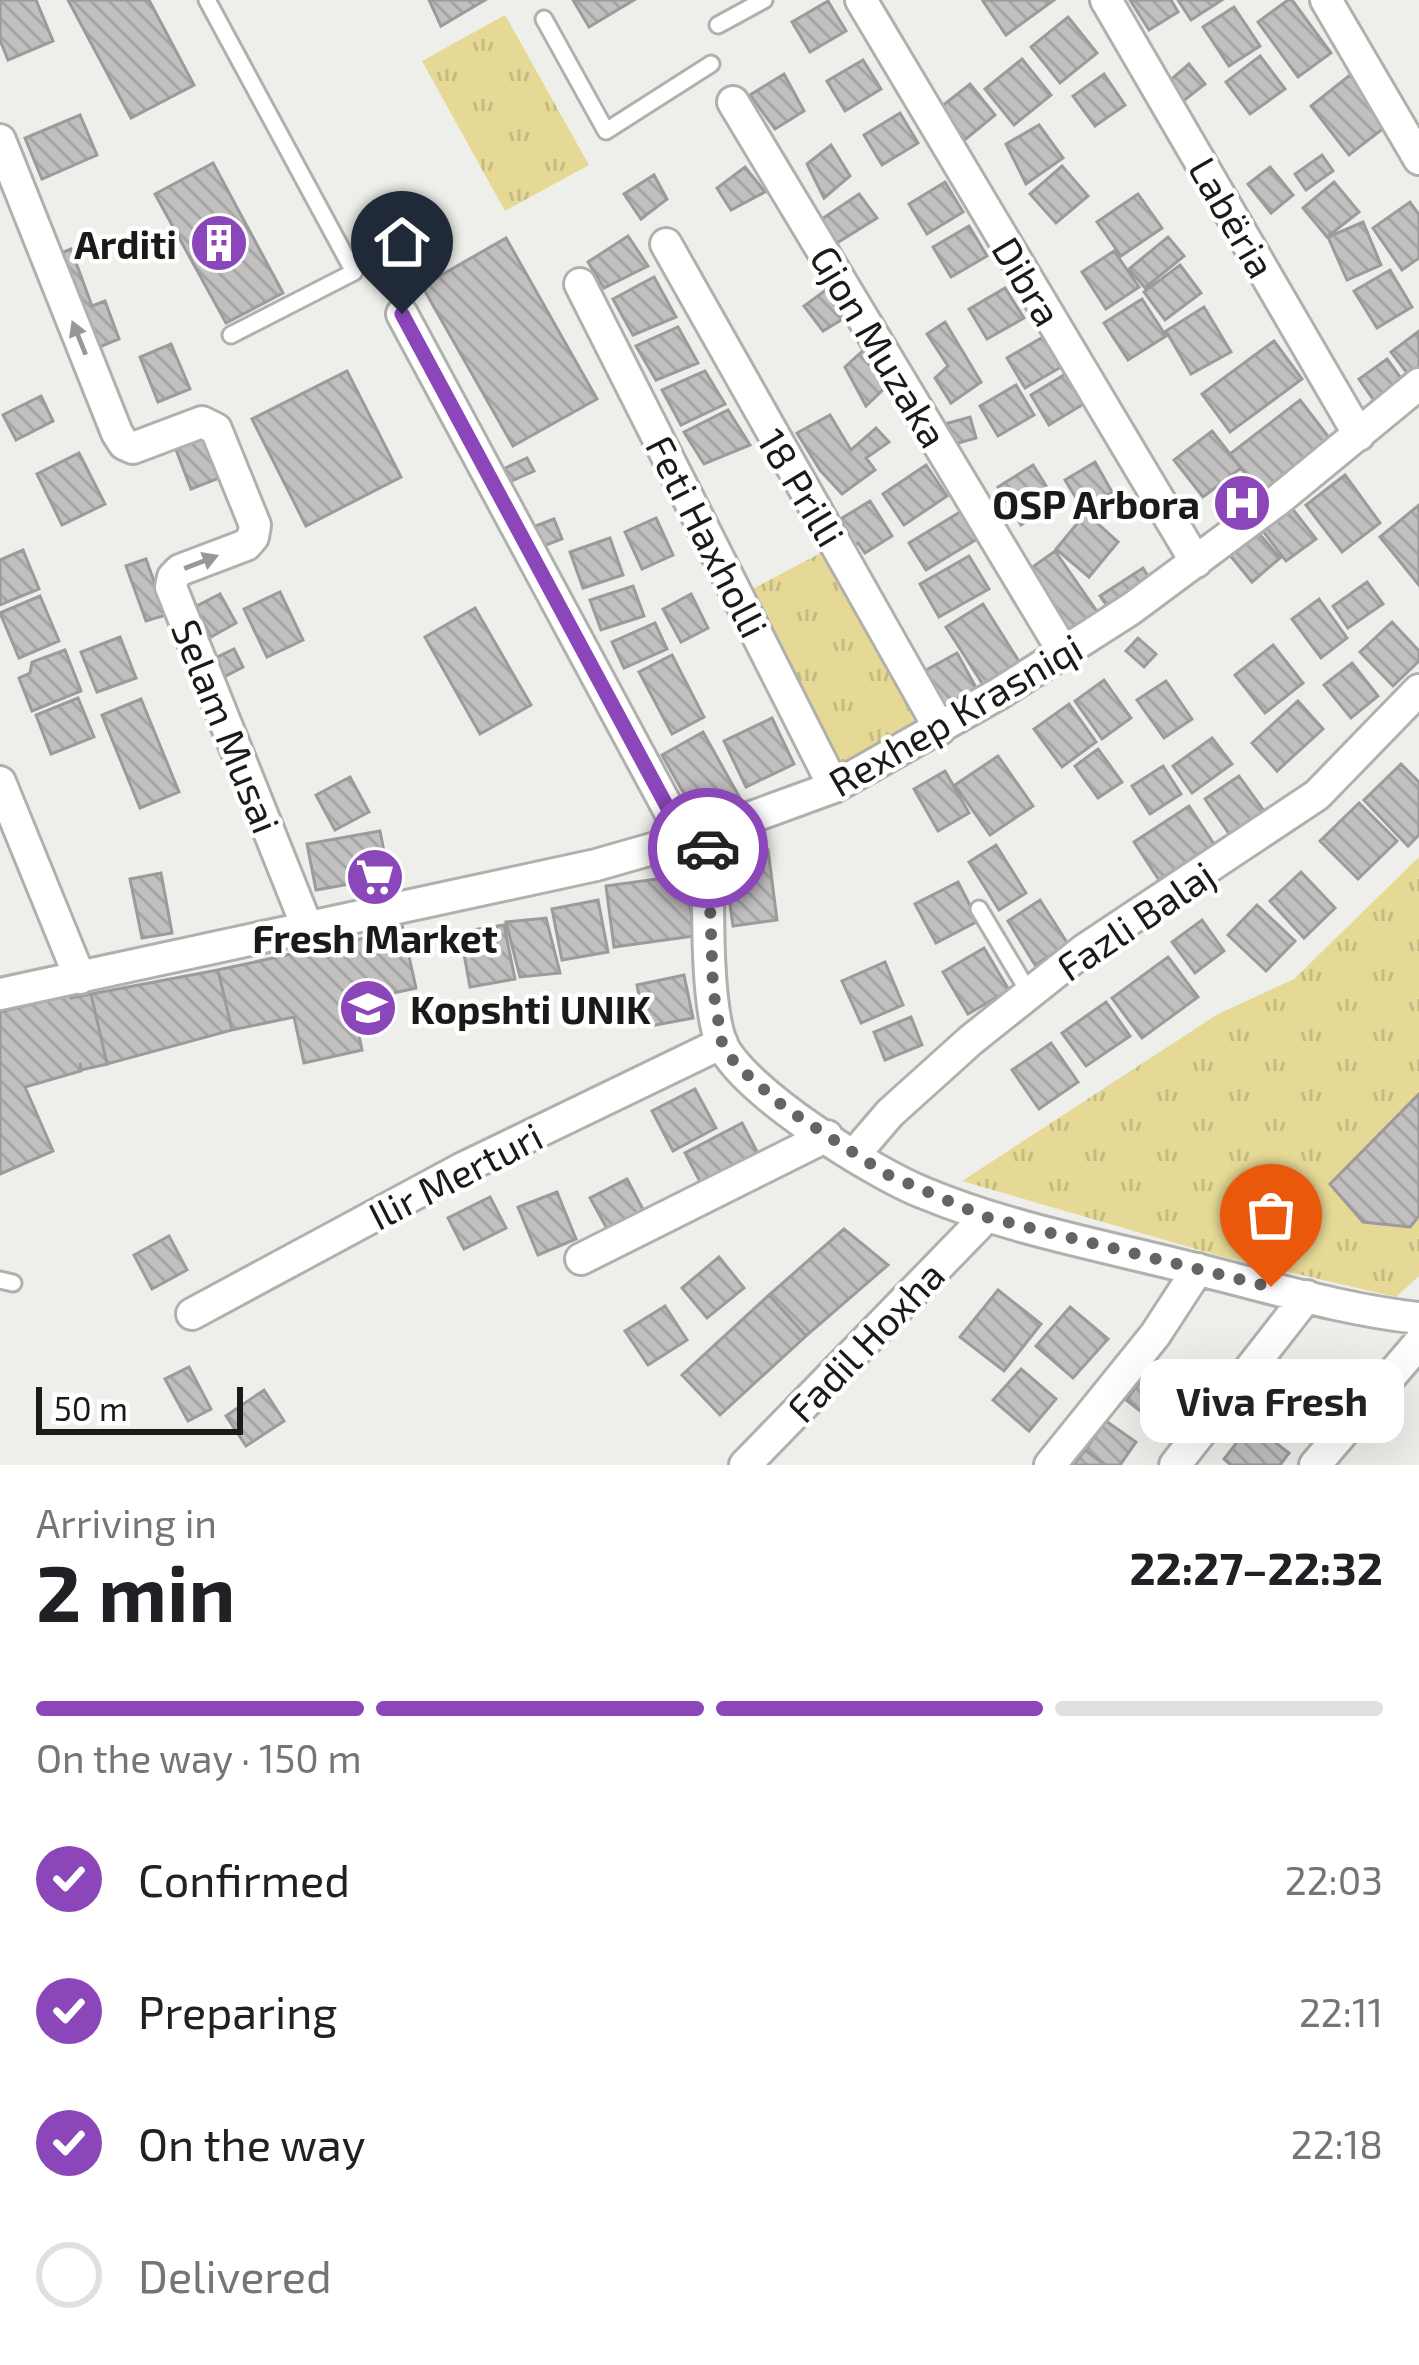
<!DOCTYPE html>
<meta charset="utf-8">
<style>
:root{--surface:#fff;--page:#f6f6f6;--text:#202124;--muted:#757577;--line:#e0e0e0;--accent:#8b46ba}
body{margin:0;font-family:"Exo 2",sans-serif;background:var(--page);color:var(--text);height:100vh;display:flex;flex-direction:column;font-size:45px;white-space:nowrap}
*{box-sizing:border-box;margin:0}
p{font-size:39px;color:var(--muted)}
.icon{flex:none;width:66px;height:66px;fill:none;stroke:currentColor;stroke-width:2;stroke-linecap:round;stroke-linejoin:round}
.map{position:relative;height:1465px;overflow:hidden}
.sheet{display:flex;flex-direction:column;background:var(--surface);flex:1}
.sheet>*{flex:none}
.scale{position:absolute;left:36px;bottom:30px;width:207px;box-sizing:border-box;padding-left:12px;border:6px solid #1b1a19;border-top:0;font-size:33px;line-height:42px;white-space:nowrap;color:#1b1a19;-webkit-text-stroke:9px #fff;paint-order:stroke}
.pin{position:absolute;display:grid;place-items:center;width:102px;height:102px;color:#fff;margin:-123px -51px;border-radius:50% 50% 50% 0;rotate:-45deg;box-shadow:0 0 12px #0007}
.pin .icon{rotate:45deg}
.courier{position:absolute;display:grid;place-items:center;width:120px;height:120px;margin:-60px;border:9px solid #8b46ba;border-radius:50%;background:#fff;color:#222;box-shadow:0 3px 15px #0007}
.bubble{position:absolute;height:84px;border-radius:24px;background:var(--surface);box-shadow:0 12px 48px #0002;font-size:39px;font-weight:700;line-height:84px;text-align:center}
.headline em{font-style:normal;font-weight:700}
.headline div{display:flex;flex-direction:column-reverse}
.headline{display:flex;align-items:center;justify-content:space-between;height:204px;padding:0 36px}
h1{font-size:78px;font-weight:700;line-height:90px}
.bar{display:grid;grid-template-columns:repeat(4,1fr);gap:18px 12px;align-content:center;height:144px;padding:0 36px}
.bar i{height:15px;border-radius:9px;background:var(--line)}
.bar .current{background:var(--accent)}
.bar p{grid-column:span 4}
ol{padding:0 36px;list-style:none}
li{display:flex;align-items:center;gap:36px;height:132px}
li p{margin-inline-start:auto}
li .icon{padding:12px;border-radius:50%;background:var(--accent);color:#fff;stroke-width:4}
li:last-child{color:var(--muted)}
li i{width:66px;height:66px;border:6px solid var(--line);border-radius:50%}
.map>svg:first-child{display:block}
</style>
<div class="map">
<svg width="1419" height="1465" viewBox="0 0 1419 1465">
<defs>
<pattern id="grass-tufts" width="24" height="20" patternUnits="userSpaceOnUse" patternTransform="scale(3)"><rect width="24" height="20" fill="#e6d996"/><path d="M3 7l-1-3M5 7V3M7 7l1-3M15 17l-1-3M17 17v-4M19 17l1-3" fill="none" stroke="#c5ba81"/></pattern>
<pattern id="building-back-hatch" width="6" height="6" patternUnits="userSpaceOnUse" patternTransform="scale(3)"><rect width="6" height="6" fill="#c2bfc1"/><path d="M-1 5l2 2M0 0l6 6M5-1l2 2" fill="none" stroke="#a6a4a5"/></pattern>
</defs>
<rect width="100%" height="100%" fill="#eeeeea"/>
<!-- grass -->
<path fill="url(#grass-tufts)" d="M505,15L589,165L505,211L422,61Z
M830,548L924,725L843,768L749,591Z
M1419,857V1276L1396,1297L1220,1256L962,1181L1218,1014L1294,979Z"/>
<!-- building -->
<path fill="url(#building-back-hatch)" stroke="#9d9a9c" stroke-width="3" d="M0,0H36L53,41L8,60L0,40Z
M68,0H149L194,85L131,118Z
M429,0H485L441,26Z
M573,0H634L589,27Z
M1054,0L1006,35L983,1L985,0Z
M1130,0H1171L1178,12L1149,30Z
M1178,0H1222L1191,20Z
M1288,0H1292L1331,53L1298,77L1258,22Z
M828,1L846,31L810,52L792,22Z
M1234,7L1260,46L1229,66L1203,27Z
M1068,17L1097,53L1060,83L1031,47Z
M1260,56L1285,89L1250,114L1226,82Z
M1022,59L1051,95L1014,125L985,89Z
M863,60L881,89L845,111L827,81Z
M1189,64L1205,84L1182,102L1167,83Z
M784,74L804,111L775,129L750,95Z
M1104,74L1125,105L1095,126L1073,96Z
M1350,75L1389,124L1349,155L1311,106Z
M970,84L995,115L962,142L937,110Z
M900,113L918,143L882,165L864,135Z
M80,115L97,155L42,179L25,138Z
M1039,125L1063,158L1026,184L1006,144Z
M831,145L850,176L824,198L807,164Z
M1322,155L1333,171L1306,190L1295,174Z
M213,163L283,293L226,323L155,194Z
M1062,166L1088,196L1056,223L1030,194Z
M745,167L765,192L731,210L717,188Z
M1270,167L1293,195L1271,213L1248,184Z
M654,175L667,199L641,219L624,194Z
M945,182L963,212L927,234L909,204Z
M1334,182L1359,212L1327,237L1303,208Z
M859,194L877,218L837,243L822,219Z
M1138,194L1162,228L1121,256L1097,222Z
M1410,202L1419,215V258L1402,270L1373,228Z
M1363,222L1381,265L1347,280L1328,237Z
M969,226L987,256L951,277L933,247Z
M628,236L648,266L604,288L588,262Z
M1168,237L1184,256L1145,288L1129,269Z
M506,238L597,399L513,446L422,286Z
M71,249L92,306L105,301L119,339L92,350L56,255Z
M1114,251L1139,287L1106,309L1082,272Z
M1180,265L1201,293L1165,320L1144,292Z
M1390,270L1412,307L1377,328L1354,291Z
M654,277L676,317L633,335L613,299Z
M833,285L851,314L823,331L804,306Z
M1005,288L1024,318L987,339L969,309Z
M1142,299L1166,336L1128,360L1104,323Z
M1204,307L1231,352L1191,374L1166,331Z
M945,322L981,382L951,403L935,378L948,366L927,334Z
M678,327L698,363L656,380L636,346Z
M1419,331V378L1414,382L1391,352Z
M1043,337L1061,367L1025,388L1007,358Z
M1274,341L1302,379L1230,432L1202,394Z
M171,344L190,389L158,402L140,357Z
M869,345L891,382L866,406L845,367Z
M1387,359L1408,388L1380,409L1359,379Z
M347,371L401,477L306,526L252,419Z
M705,371L725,404L681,425L662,390Z
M1067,373L1085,403L1049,425L1031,395Z
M1016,385L1034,415L998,436L980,406Z
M41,396L53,421L16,440L3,415Z
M1300,400L1334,444L1264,498L1230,454Z
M728,410L750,445L704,464L684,432Z
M830,415L851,450L876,428L889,442L866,458L875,470L842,494L820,470L797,433Z
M970,417L976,438L948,446L941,425Z
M1212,431L1241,468L1203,497L1174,460Z
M211,433L227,475L191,489L175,447Z
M79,453L105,504L62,525L37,474Z
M527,458L534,471L509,482L503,469Z
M1095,462L1112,492L1083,509L1065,480Z
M926,465L947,496L904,525L883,494Z
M1033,465L1055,500L1021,525L998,487Z
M1345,475L1380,523L1342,552L1306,505Z
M870,501L892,536L865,553L858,543L845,551L829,526Z
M1419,505V585L1380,537Z
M1291,507L1316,539L1286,561L1262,530Z
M965,509L982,536L926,570L909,543Z
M1086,513L1118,542L1089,577L1056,549Z
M656,518L673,555L642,569L625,532Z
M554,519L562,539L538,548L530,528Z
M1256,530L1280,558L1252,582L1228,553Z
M610,538L623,575L583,588L570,552Z
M23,550L39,589L0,605V560Z
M1055,551L1098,613L1067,635L1024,573Z
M969,556L989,589L939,617L920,584Z
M146,559L166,615L146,621L126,566Z
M1143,568L1154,586L1112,613L1100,596Z
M1367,582L1383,604L1348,628L1333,606Z
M633,586L644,616L601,630L590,600Z
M280,592L303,640L267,657L244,609Z
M220,594L236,623L211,637L195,607Z
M691,594L708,628L681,642L663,609Z
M40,596L59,641L19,658L0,613Z
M1319,599L1347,638L1321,658L1292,619Z
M983,604L1025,671L989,694L946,627Z
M475,608L531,705L480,734L425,637Z
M1392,622L1419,651V661L1393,686L1360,652Z
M655,623L667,649L624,668L612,642Z
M120,637L136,678L97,692L81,652Z
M1138,638L1156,654L1144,667L1126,651Z
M1273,645L1303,683L1265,713L1235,675Z
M234,649L243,667L214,682L205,663Z
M65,650L81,691L32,711L19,678L30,673L32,662Z
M957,653L980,695L942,716L919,674Z
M672,655L704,717L672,734L639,672Z
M1352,663L1378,696L1351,718L1324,685Z
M1104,680L1131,718L1102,739L1075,701Z
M1166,681L1192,719L1164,738L1137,700Z
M78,698L94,737L51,754L36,715Z
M141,699L179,792L140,808L102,715Z
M1298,701L1323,729L1277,771L1252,743Z
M1069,704L1096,742L1062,767L1034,729Z
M772,718L794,764L746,787L724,741Z
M703,732L741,800L700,822L662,755Z
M1212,738L1232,764L1192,793L1173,766Z
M1098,749L1122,782L1098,798L1075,766Z
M998,756L1033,806L990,835L955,785Z
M1401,764L1419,782V835L1408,846L1364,800Z
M1163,766L1181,794L1150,814L1132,786Z
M945,771L969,813L938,831L914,789Z
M1239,776L1264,811L1230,835L1205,799Z
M350,777L369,812L335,830L316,795Z
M1359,803L1397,841L1358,879L1320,841Z
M1189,806L1214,844L1159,880L1134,842Z
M380,831L389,877L316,890L307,844Z
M996,845L1026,893L999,910L969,862Z
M768,850L777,920L733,926L723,855Z
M1301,872L1335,908L1304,938L1270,901Z
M161,873L172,933L142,938L130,879Z
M686,875L694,936L614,947L606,886Z
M958,882L978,921L936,943L915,904Z
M598,900L608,952L562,960L552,909Z
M1040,900L1068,944L1035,965L1008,921Z
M1257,905L1295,941L1266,971L1228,935Z
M546,918L560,973L520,977L506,922Z
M1202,920L1224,951L1195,973L1172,942Z
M402,925L416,988L352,1002L362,1050L304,1063L294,1017L232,1030L218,970L383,934L382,929Z
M504,925L515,979L470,987L460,932Z
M984,948L1009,990L968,1014L943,972Z
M1168,957L1198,997L1142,1038L1112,998Z
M885,962L903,1005L861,1023L842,981Z
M218,970L232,1030L107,1064L91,994Z
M684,975L693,1018L645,1027L637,985Z
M91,994L107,1064L81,1070L80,1063L81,1071L25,1087L53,1151L0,1174V1012L69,995L71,998Z
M1106,1002L1130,1036L1086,1066L1062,1033Z
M911,1017L922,1045L885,1060L874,1032Z
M1051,1043L1078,1082L1039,1109L1012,1070Z
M695,1089L716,1128L673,1151L652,1111Z
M1419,1094V1216L1410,1227L1363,1222L1330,1184Z
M742,1123L761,1159L704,1189L685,1153Z
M627,1179L646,1215L610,1234L590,1198Z
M557,1192L576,1239L538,1255L518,1207Z
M490,1197L506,1228L464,1249L448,1218Z
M844,1229L888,1265L806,1336L769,1295Z
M169,1236L187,1270L152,1289L134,1255Z
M719,1257L744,1288L707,1318L682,1288Z
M998,1290L1041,1324L1004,1371L960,1337Z
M769,1295L806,1336L720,1415L682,1375Z
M665,1306L687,1340L648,1365L625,1331Z
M1070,1307L1108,1339L1073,1378L1036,1346Z
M1156,1361L1195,1390L1165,1430L1126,1400Z
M189,1367L211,1409L188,1421L165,1379Z
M1021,1369L1056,1399L1029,1431L993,1400Z
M264,1390L284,1421L246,1446L226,1416Z
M1106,1421L1136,1442L1120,1465H1106L1085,1450Z
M1251,1424L1289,1453L1280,1465H1231L1224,1459Z
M1085,1450L1105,1465H1074Z"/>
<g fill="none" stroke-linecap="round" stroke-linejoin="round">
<!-- lane casing -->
<g stroke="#b0b0ad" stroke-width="21">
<path id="lane" d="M207,0L354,272L231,335
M544,19L606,131L711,64
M718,25L764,0
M979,909L1030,994
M0,1280L13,1283"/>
</g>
<!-- street casing -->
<g stroke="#b0b0ad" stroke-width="36">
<path id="street" d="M861,0L1196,562
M1106,0L1359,435
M1326,0L1419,159
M733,102L1064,653
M0,140L117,433L124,444L133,448L202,422L216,429L255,525L253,537L246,545L180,570L173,577L171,587L308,929
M666,244L940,729
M580,284L834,787
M402,314L685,840
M0,782L80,978
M708,833C709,885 704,996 721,1042C740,1090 875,1174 924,1193C1008,1228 1099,1245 1187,1267C1263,1285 1341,1310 1419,1318
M0,994L596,865L708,833L834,787L1000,693L1131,609L1278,500L1419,384
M854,1155L890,1113L971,1040L1084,950L1317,795L1419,690
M581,1259L827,1136
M192,1314L461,1169L722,1043
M745,1465L986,1217
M1050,1465L1155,1335L1198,1269
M1175,1465L1307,1296
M1315,1465L1419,1343"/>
</g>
<!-- lane -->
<use href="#lane" stroke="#fff" stroke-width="15"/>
<!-- street -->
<use href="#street" stroke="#fff" stroke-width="30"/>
</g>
<!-- one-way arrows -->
<defs><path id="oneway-solid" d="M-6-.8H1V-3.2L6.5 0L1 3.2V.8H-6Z" transform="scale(3)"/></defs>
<g fill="#989898">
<use href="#oneway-solid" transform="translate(79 338) rotate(-112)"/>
<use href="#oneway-solid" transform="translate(201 562) rotate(-21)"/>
</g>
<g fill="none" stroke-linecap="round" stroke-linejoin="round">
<!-- done -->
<path stroke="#656462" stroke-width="12" stroke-dasharray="0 21.6" d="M708,848L713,989L722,1043L736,1065L784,1107L886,1174L986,1217L1271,1287"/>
<!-- route -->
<path stroke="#8b46ba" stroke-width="15" d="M402,314L685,840L708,833V848"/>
</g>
<!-- icons -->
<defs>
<g id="building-disc" transform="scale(3)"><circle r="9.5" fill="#8b46ba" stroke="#fff"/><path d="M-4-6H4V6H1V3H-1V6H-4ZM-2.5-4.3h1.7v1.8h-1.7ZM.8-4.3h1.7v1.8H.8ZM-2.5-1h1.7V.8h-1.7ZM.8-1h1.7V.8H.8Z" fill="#fff"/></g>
<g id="hospital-disc" transform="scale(3)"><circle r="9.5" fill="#8b46ba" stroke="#fff"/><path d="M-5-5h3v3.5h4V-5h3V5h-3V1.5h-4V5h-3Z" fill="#fff"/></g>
<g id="supermarket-disc" transform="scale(3)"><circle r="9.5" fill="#8b46ba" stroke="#fff"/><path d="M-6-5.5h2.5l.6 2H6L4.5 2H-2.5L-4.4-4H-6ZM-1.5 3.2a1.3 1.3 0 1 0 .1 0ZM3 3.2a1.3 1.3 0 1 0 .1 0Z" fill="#fff"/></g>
<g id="school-disc" transform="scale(3)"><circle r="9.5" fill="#8b46ba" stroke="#fff"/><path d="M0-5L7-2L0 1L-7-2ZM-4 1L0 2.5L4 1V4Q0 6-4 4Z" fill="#fff"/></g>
</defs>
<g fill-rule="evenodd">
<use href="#building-disc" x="219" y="243"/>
<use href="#hospital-disc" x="1242" y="503"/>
<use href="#supermarket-disc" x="375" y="877"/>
<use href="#school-disc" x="368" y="1008"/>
</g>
<g text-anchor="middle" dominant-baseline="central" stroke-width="9" stroke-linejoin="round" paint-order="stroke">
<!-- street labels -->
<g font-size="39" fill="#1b1a19" stroke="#fff">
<text transform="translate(1233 217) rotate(60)">Labëria</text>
<text transform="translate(1028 281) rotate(59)">Dibra</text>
<text transform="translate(880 346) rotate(59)">Gjon Muzaka</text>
<text transform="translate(802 487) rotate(59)">18 Prilli</text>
<text transform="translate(708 536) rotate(63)">Feti Haxholli</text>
<text transform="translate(955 714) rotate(-30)">Rexhep Krasniqi</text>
<text transform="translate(227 726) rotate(68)">Selam Musai</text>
<text transform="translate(1135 920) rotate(-34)">Fazli Balaj</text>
<text transform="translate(455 1175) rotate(-27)">Ilir Merturi</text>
<text transform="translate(865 1341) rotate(-46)">Fadil Hoxha</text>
</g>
<!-- poi labels -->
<g font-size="39" font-weight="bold" fill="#1b1a19" stroke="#fff" text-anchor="end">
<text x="177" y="243">Arditi</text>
<text x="1200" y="503">OSP Arbora</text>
<text x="375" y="937" text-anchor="middle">Fresh Market</text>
<text x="410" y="1008" text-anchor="start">Kopshti UNIK</text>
</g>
</g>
</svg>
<div class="scale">50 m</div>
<div class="pin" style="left:1271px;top:1287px;background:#ea580c"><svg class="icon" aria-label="bag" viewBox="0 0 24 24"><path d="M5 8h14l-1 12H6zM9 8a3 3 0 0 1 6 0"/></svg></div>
<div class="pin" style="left:402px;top:314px;background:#1f2937"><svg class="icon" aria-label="home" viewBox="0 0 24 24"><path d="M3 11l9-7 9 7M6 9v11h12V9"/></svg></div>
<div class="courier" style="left:708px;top:848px"><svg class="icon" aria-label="car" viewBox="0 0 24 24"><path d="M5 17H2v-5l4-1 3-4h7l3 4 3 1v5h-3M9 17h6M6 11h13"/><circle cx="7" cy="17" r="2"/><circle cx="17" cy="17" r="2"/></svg></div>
<div class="bubble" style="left:1140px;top:1359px;width:264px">Viva Fresh</div>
</div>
<section class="sheet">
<div class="headline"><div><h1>2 min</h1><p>Arriving in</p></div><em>22:27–22:32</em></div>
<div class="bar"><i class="current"></i><i class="current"></i><i class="current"></i><i></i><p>On the way · 150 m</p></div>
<ol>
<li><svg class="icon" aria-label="check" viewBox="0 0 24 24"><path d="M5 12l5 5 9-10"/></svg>Confirmed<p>22:03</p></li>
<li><svg class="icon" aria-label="check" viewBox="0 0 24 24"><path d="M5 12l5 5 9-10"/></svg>Preparing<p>22:11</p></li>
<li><svg class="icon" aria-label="check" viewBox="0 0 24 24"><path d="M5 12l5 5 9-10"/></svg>On the way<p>22:18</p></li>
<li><i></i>Delivered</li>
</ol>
</section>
